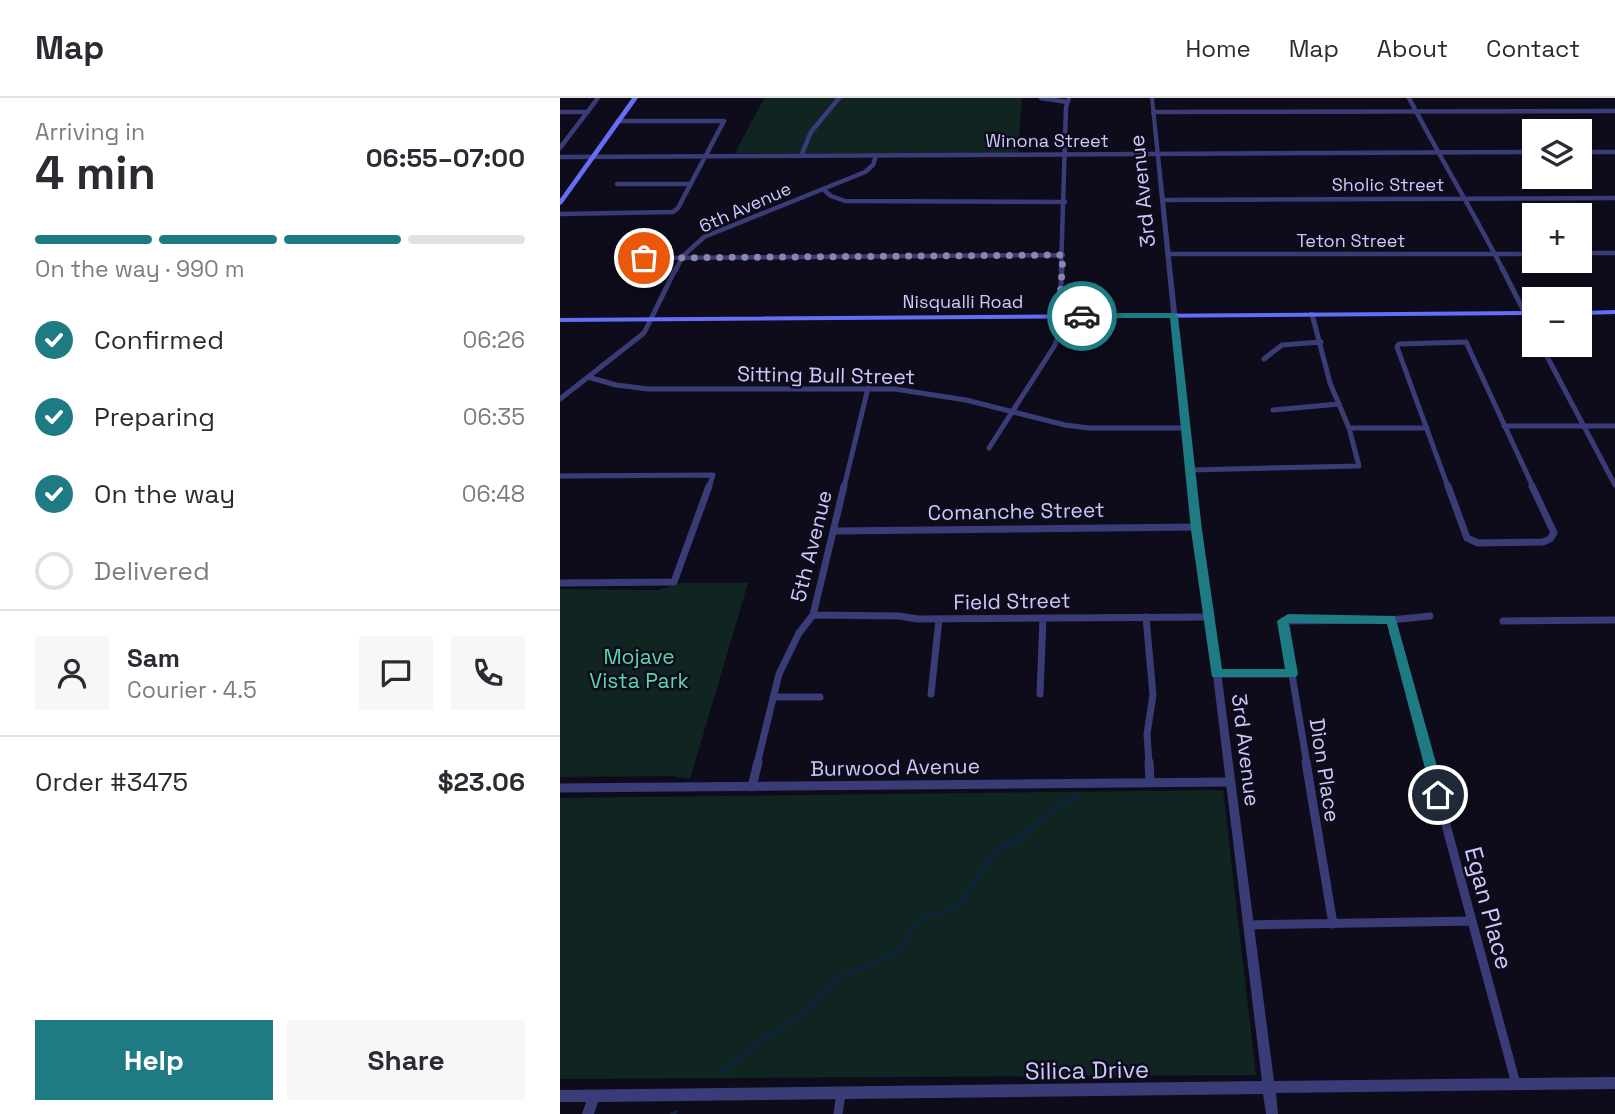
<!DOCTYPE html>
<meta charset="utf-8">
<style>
:root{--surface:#fff;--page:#f7f7f7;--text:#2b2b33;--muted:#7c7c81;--line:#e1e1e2;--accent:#1e7b83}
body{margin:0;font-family:"Space Grotesk",sans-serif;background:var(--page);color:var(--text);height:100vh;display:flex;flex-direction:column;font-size:26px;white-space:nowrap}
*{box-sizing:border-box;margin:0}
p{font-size:23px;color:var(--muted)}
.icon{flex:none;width:38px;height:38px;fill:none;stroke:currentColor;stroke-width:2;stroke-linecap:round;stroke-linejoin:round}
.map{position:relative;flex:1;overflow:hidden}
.side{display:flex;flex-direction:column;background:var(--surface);width:560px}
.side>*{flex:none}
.fabs{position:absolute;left:962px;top:21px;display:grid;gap:14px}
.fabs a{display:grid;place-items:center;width:70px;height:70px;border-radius:0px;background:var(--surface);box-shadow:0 2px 5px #0004;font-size:35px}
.pin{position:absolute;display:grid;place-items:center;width:60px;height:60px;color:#fff;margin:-30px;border:4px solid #fff;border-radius:50%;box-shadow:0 2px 7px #0007}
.courier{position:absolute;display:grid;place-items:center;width:70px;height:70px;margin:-35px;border:5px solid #1e7b83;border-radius:50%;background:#fff;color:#222;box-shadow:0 2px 9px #0007}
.overview em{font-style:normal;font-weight:800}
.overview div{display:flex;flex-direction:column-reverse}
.overview{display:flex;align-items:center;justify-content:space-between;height:119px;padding:0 35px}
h1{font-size:46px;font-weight:800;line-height:52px}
.bar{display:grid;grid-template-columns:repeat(4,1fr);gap:10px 7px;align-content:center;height:84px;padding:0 35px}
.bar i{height:9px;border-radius:5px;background:var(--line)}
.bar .selected{background:var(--accent)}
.bar p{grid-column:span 4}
.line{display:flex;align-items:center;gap:18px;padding:0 35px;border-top:2px solid var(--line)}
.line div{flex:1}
.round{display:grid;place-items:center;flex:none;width:74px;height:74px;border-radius:0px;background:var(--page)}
ol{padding:0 35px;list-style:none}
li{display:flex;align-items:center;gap:21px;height:77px}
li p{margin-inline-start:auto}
li .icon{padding:7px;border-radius:50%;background:var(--accent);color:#fff;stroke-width:4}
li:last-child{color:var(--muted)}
li i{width:38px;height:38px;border:4px solid var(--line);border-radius:50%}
.button{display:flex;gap:14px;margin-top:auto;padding:14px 35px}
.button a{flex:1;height:80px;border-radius:0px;background:var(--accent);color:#fff;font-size:28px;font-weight:800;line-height:80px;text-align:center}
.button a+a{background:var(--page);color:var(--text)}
header{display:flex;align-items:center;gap:42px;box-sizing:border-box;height:98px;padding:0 35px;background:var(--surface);border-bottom:2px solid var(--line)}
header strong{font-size:33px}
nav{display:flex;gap:38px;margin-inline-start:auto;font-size:24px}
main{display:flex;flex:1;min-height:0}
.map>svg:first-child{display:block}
</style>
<header>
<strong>Map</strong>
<nav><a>Home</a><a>Map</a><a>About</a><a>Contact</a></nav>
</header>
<main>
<section class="side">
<div class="overview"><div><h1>4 min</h1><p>Arriving in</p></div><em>06:55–07:00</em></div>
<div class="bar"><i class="selected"></i><i class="selected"></i><i class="selected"></i><i></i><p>On the way · 990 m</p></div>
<ol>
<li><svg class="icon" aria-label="check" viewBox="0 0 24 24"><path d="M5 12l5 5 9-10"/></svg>Confirmed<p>06:26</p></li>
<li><svg class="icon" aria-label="check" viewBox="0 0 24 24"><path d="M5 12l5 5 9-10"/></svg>Preparing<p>06:35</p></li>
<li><svg class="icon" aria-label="check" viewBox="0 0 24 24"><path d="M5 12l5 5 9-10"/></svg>On the way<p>06:48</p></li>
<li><i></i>Delivered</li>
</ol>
<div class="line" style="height:126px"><a class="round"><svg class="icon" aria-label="person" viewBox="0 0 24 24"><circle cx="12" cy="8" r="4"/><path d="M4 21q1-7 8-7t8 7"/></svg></a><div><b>Sam</b><p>Courier · 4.5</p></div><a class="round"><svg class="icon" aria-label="chat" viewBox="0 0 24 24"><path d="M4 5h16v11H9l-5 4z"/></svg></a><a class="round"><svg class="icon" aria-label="phone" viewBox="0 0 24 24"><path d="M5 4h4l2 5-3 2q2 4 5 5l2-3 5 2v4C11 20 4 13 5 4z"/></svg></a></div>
<div class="line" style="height:91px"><div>Order #3475</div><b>$23.06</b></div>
<div class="button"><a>Help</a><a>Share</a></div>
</section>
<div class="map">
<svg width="1055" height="1016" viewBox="0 0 1055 1016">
<rect width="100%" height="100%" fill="#0e0c1b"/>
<!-- green -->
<path fill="#102522" d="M204,0H462L458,55H175Z
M121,485H188L130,681L112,678L0,679V491L98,492Z
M663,692L696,977L0,981V700Z"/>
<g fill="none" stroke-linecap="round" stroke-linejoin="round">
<!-- stream -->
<path stroke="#0e233d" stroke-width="3.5" d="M160,976L200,943L241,918L277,881L338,853L358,825L366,819L396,810L438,750L457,744L481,721L518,696
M112,1016L116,1014"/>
<!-- minor-far3 -->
<path stroke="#3a3c77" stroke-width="4.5" d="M481,0L507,4
M849,0C879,58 913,113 943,172
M0,14H28
M593,14L1055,13
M0,50L38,0
M1020,54H1055
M241,58L251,34L279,0
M0,59L975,54
M57,86H131
M263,91L271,98L285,103L505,104
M602,102L1055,100
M0,116L113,114L118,110L164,23H58
M1020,155H1055
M608,156H975
M84,160L503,157
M116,172L122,159L144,139L305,74L313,67L316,58
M501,172L506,9L509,0"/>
<!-- minor-far2 -->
<path stroke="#3a3c77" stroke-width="5" d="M942,170L975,235
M981,247L1055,387
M704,261L722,247L761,244
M28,279L56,287L88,291H335L406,302L505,327L529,330H625
M0,301L84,235L116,170
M713,312L779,306
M944,328H1055
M789,330H867
M429,350L495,247L498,237L502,170
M631,372L799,368L789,330L770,285L752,216
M0,378L153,377L149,389
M284,389L308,290
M888,389L837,249L839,246L906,244L973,389"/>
<!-- minor-far1 -->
<path stroke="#3a3c77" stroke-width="7" d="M888,388L907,440L918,445L983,444L990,441L994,435L972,388
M276,433L636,429
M0,485L114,484L149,388
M253,517L339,518L358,521L650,519
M586,519L593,597L587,636L589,666
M831,522L870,666
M943,523L1055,522
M656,576H732
M371,596L379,521
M480,596L483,520
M213,599H260
M197,666L219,576L239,535L253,517L284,388
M747,666L723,523L831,522L870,518"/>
<!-- minor -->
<path stroke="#3a3c77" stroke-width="9" d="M589,664L590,683
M746,664L773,826
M869,664L956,986
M192,689L198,664
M0,690L670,684
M689,827L912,823
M278,1016L281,996"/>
<!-- tertiary -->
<path fill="#3a3c77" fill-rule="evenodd" d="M590,0H594L640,429L654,519L714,983L1055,979V991L716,995L718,1016H706L703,996L38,1004L34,1016H22L26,1004H0V992L702,983L646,519L632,429Z"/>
<!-- secondary -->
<path fill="#666df6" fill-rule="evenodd" d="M72,0H78L2,106L0,107V101Z
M1055,212V216L1020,217V213Z
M975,213V217L0,224V220Z"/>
</g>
<!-- route -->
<path fill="#1e7b83" d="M522,215H614L618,218L642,432L662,571H725L717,523L728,516L835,518L885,697L883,702H874L872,697L827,526L729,525L738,576L736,579H652L631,432L610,220H519Z"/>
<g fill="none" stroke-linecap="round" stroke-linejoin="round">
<!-- done -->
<path stroke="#8a87ad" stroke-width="7" stroke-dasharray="0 12.6" d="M84,160L503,157L499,218H522"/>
</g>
<g text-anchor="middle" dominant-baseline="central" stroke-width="5" stroke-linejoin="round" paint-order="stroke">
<!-- far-street labels -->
<g font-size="18" fill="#ccc9fc" stroke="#0e0c1b">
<text x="487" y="42">Winona Street</text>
<text x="828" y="86">Sholic Street</text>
<text transform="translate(185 109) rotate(-24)">6th Avenue</text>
<text x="791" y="142">Teton Street</text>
<text x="403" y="203">Nisqualli Road</text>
</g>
<!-- street labels -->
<g font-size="21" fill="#ccc9fc" stroke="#0e0c1b">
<text transform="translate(582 93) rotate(-96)">3rd Avenue</text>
<text transform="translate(266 277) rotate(1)">Sitting Bull Street</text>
<text transform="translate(456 413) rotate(-1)">Comanche Street</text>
<text transform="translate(251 448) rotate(-76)">5th Avenue</text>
<text transform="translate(452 503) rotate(-1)">Field Street</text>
<text transform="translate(686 652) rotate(83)">3rd Avenue</text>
<text transform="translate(335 669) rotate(-1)">Burwood Avenue</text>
<text transform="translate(765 672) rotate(81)">Dion Place</text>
</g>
<!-- park labels -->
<g font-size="21" fill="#5bd6af" stroke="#0e0c1b">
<text x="79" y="558">Mojave<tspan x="79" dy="24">Vista Park</tspan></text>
</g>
<!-- near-street labels -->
<g font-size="24" fill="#ccc9fc" stroke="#0e0c1b">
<text transform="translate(929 810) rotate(75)">Egan Place</text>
<text transform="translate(527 972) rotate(-1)">Silica Drive</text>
</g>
</g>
</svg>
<div class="fabs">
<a><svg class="icon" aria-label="layers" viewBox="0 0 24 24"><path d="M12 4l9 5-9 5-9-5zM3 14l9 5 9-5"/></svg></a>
<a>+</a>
<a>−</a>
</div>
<div class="pin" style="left:84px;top:160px;background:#ea580c"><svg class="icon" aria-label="bag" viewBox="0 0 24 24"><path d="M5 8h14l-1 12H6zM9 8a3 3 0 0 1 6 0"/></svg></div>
<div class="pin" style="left:878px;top:697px;background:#1f2937"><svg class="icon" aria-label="home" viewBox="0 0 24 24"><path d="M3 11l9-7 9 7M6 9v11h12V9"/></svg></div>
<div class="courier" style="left:522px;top:218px"><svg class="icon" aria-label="car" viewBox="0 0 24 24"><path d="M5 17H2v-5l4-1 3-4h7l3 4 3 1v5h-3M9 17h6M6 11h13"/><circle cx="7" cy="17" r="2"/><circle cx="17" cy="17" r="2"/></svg></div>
</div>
</main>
